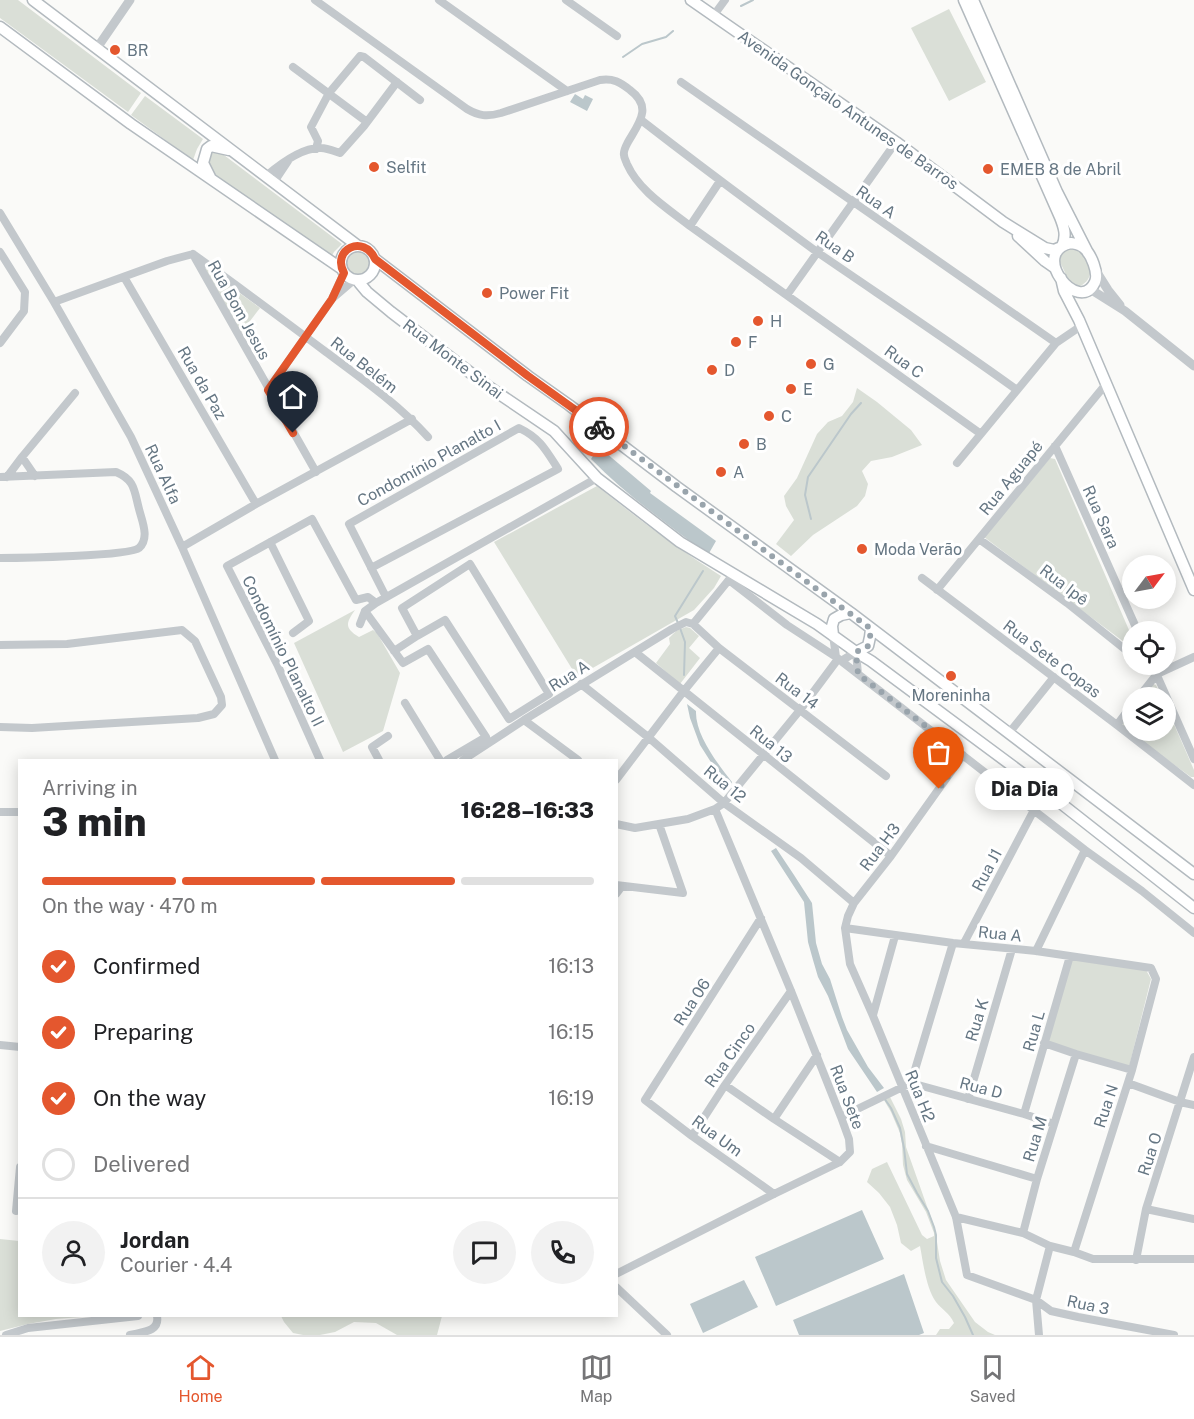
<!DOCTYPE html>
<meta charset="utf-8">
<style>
:root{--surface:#fff;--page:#f2f2f2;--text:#202124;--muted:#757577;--line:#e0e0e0;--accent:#e4572e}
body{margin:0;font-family:"Public Sans",sans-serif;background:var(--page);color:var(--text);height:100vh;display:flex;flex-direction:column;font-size:22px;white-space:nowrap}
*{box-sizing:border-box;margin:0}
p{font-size:20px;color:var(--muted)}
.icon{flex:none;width:33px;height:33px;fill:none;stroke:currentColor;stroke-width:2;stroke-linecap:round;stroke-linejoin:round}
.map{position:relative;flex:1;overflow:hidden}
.panel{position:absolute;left:18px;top:759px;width:600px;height:558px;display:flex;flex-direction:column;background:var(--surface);border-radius:0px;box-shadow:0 3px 15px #0003}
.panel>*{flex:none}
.needle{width:39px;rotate:58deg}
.buttons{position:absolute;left:1122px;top:555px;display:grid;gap:12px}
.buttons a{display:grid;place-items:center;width:54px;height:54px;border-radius:50%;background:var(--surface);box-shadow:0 3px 15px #0003;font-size:30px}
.pin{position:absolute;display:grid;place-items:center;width:51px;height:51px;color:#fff;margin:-62px -26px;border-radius:50% 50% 50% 0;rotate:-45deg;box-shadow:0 0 6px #0007}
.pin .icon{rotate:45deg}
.courier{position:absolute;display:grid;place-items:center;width:60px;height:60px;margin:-30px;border:4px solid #e4572e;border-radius:50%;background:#fff;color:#222;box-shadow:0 2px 8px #0007}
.bubble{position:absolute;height:42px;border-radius:21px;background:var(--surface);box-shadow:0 3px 15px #0003;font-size:20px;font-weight:800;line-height:42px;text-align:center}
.headline em{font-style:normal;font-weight:800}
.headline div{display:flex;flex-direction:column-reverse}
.headline{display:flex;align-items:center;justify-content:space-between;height:102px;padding:0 24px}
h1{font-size:39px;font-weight:800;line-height:45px}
.bar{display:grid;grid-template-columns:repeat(4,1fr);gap:9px 6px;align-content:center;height:72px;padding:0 24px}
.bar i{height:8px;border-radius:4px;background:var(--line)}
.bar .selected{background:var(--accent)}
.bar p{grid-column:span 4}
.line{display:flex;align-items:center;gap:15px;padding:0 24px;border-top:2px solid var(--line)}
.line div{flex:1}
.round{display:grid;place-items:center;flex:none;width:63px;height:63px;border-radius:32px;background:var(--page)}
ol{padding:0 24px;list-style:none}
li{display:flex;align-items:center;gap:18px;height:66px}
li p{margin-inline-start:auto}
li .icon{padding:6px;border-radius:50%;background:var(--accent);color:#fff;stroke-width:4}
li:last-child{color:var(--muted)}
li i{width:33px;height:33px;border:3px solid var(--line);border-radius:50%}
.menu{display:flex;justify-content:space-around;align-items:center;height:84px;border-top:2px solid var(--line);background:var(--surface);font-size:16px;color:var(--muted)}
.menu a{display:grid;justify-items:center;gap:3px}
.menu .selected{color:var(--accent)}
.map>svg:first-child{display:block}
</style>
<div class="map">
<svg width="1194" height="1335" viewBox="0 0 1194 1335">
<rect width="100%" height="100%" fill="#fafaf8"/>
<!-- green -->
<path fill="#dadfd7" d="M0,0H18L141,93L128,112L0,18Z
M949,9L986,82L949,101L911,28Z
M145,96L203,139L197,149L193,160L131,115Z
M216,149L342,244L334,252L330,259L210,171L207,164L210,152Z
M1074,247C1088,254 1099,277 1080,286L1070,283L1060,262L1061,252Z
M346 263a12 12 0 1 1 24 0a12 12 0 1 1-24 0Z
M202,266L260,308L240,334Z
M857,388L877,402L911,430L922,445L892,457L871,461L862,471L868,484L865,496L857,506L813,535L791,556L776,544L794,520L786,506L784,496L797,478L817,434L828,422L842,416L853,402Z
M1050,458L1055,459L1132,637V643L1128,645L984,537Z
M597,486C637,518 678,549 721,576L714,588L694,610L577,677L494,542Z
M355,610C346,623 344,628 359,637L373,630L377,633L400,673L383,731L343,752L294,643Z
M686,627L690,628L699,636L689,648L700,658L680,684L656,663L670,644L669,638L676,631Z
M1153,684L1156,685L1162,697L1141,698Z
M1166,706L1194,770V777H1191L1121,726L1132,710V730H1166Z
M1072,959L1146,970L1151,979L1129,1067L1047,1042Z
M890,1097L901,1119L905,1132L906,1147L935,1229L940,1261L946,1280L975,1322L988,1332L995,1335H936L940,1329H949L954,1323C949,1312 942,1310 936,1302C926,1288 923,1262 920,1246L911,1251L901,1243L897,1225L890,1207L879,1193L867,1182L872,1169L887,1162L922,1235L927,1239L934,1236V1233L926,1212L907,1180L903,1165L902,1144L900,1133L891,1112L884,1100Z
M0,1239L19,1241L20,1316H94L56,1319L28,1324L0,1331Z
M281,1316H442L437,1335H397L376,1323L354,1322L335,1332L320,1335H303L293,1333L284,1322Z"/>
<!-- water -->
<path fill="#bbc7cb" d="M575,94L583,99L585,95L593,99L587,111L570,102Z
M599,447L651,491L650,493L716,541L708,555C668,524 626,495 591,459Z
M687,704L696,711C695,735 718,764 732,782L728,789L700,745L690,718Z
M776,848L794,875L812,903L816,943L822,964L830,979L842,1017L847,1030L868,1067L884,1088L877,1092L848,1049L828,996L818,977L813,960L808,942L804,902L771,851Z
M862,1210L884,1259L776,1306L755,1257Z
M904,1274L924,1333L919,1335H799L793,1320Z
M744,1280L758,1307L703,1333L690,1304Z"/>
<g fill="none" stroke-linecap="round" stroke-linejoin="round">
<!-- stream -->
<path stroke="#bbc7cb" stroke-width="2" d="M741,6L753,0
M623,57L642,44L666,37L673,31
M811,519L805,495L808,477L851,414L861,403
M678,623L675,616L703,571
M680,628L685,642L684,675
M884,1098L891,1108L900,1128L904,1148L907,1174L917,1193L928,1211L934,1227L936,1235V1258L942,1282L953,1296L965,1317L973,1335"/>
<!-- secondary casing -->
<g stroke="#b3babf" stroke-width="13">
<path id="secondary" d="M33,0L358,246
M691,0L896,142L1003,222L1045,248L1054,250L1061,247
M964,0L1060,217C1064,227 1067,236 1062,246
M973,0L1057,192L1088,253
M0,27L131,124L342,269
M210,177L203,163L207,149L211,146L229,150
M1018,236L1045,261L1055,268
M1071,243C1076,244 1080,244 1084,248C1091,254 1099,273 1095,282C1079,317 1028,252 1071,243Z
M341 263a17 17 0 1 1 34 0a17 17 0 1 1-34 0Z
M375,259L528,376L569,405L677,487L851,613L1194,874
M1061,278L1064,291L1079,320L1194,590
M357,280L367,292L391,312L489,387L554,431L597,478L680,542L817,624L856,652L871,661L1030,779L1194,908
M833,635L832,626L834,619L841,615L851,613
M856,652L868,646L870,637L871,629"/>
</g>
<!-- minor -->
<path stroke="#c3c8cc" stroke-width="8" d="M315,0L467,109C479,116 487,117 501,113L600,80C613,78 620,82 630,90C653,107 639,123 628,142C626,146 623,151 624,155C624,158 626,161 627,164C639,191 667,208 690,226L981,434
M439,0L567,91
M566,0L617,36
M714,15L725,0
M293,67L367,122
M681,82L1056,343
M641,120C699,165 758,209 817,252C884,298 952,343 1017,390
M316,149L318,141L311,127L329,93L360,56L364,57L420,100
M266,176C280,164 302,147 321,148C327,148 334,151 340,153L364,126L397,82
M274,182L288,161
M0,213L54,302L131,437L182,547L275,760
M690,226L720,181
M0,252L25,292L24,311L0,343
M193,254C238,286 282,319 326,352C361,378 398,404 428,437
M195,258L316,472
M124,277L256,504
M787,295L896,142
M333,298L354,280
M54,302L167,261L193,254
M268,390L332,299L344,273
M1055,446L1138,632
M22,457L35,476
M957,463L1056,343L1081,326
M0,477L116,472C135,480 134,490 139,509C142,521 150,538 139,548C130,556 18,558 0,558
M7,477L22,457L75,393
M979,539L1067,603L1132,655
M270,542L309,621L293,633
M182,547L256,504L412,419
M371,568L558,469C546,450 540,438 519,428L349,524L386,597
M922,578L1117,725L1194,785
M729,580L787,625L836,657L1085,850L1142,891L1194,933
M937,590L1106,384
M365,611L403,663L428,649L486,737L447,760
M360,624L365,611L376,603L597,478
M693,624L719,648L886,776
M693,624L732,576
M833,635L836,657
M0,645L67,644L182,630L195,641L221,697L222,705L214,714L198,718L32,728L0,727
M394,651L417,636L445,620L509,719L549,694L470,564L402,608L417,636
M635,652L891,856
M841,661L856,652L858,674
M1152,664L1194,759
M581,684L648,737L724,803L801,858L854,903
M1138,698L1157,674L1194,657
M405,703L440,760
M524,720L578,760
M1117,725L1132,705
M1009,733L1054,677
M963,755L891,856L854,903L848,916L845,928L850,964L873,1016L956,1217L967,1275L1036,1300L1051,1311L1078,1317L1174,1335
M320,760L278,666L227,566L312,519L356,600L368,597L376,603
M379,760L372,747L388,736
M463,760L524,720L672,629L686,622L693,624
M616,780L683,692L719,648
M0,812H20
M616,824L635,828L688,819L715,809L724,803L800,710L838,659
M616,885L683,893L659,824
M616,894L622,886
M761,918L645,1100L692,1136L774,1194
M845,928L953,943L1036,951L1151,968L1156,979L1132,1070L1074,1252
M964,943L1034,810
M1036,951L1085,850
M873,1015L895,936
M1044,1043L1076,1054L1132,1070
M0,1045L20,1047
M911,1083L953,943
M1128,1083L1180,1102L1194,1105
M725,1085L774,1119L840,1162
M968,1099L1012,949
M1024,1114L1070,956
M841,1117L911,1083L1024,1114L1054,1124
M774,1119L817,1055
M692,1136L725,1085L791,991
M926,1146L1037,1179
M1146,1209L1194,1219
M16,1211L20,1167
M956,1217L1023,1233L1050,1246L1074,1252L1093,1259H1194
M1023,1233L1037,1179L1076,1054
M1136,1260L1146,1209L1194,1057
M616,1274L774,1194L840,1162L850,1152L849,1139L841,1117L791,991L715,809
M616,1287L667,1335
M6,1335L28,1328L138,1316
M130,1335C142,1332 160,1332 157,1316
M1039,1335L1036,1300L1050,1246"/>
<!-- tertiary -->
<path stroke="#c3c8cc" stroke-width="9" d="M97,48L130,0
M1096,271L1108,290L1120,305
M1090,289L1125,311L1194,366"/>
<!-- secondary -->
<use href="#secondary" stroke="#fff" stroke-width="10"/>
</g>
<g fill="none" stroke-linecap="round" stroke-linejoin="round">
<!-- done -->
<path stroke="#99a4ac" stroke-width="6" stroke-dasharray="0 10.8" d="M599,427C689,495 780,562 871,629L870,637L868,646L856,652L858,674L963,755L939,789"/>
<!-- route -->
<path stroke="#e4572e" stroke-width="8" d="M293,433L268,390L332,299L344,273C331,249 364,234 375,259L528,376L599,427"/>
</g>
<!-- markers -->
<g fill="#e4572e" stroke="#fff" stroke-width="2">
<circle cx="115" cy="50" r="6"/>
<circle cx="374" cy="167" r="6"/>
<circle cx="988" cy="169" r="6"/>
<circle cx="487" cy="293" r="6"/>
<circle cx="758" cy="321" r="6"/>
<circle cx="736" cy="342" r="6"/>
<circle cx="811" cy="364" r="6"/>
<circle cx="712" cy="370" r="6"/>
<circle cx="791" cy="389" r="6"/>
<circle cx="769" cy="416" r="6"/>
<circle cx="744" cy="444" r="6"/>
<circle cx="721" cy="472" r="6"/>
<circle cx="862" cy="549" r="6"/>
<circle cx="951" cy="676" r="6"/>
</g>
<g text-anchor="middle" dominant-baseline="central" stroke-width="6" stroke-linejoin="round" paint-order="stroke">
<!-- poi labels -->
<g font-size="16" fill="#657683" stroke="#fff" text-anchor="start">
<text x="127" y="50">BR</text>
<text x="386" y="167">Selfit</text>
<text x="1000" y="169">EMEB 8 de Abril</text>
<text x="499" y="293">Power Fit</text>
<text x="770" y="321">H</text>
<text x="748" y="342">F</text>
<text x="823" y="364">G</text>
<text x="724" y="370">D</text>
<text x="803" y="389">E</text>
<text x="781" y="416">C</text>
<text x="756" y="444">B</text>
<text x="733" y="472">A</text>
<text x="874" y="549">Moda Verão</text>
<text x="951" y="695" text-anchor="middle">Moreninha</text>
</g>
<!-- street labels -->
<g font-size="16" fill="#657683" stroke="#fff">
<text transform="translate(848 110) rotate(35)">Avenida Gonçalo Antunes de Barros</text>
<text transform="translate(876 202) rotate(35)">Rua A</text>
<text transform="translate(835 247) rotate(35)">Rua B</text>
<text transform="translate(239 310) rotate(61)">Rua Bom Jesus</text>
<text transform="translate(453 359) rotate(37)">Rua Monte Sinai</text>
<text transform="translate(904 362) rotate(36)">Rua C</text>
<text transform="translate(364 365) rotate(38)">Rua Belém</text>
<text transform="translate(202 383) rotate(60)">Rua da Paz</text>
<text transform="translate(429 463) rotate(-29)">Condomínio Planalto I</text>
<text transform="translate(163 474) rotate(65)">Rua Alfa</text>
<text transform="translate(1011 478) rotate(-51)">Rua Aguapé</text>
<text transform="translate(1101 517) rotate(66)">Rua Sara</text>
<text transform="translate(1064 585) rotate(37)">Rua Ipê</text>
<text transform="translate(283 651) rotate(64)">Condomínio Planalto II</text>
<text transform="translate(1052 659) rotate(37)">Rua Sete Copas</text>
<text transform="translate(569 676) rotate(-32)">Rua A</text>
<text transform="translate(797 691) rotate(37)">Rua 14</text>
<text transform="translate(771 744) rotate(39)">Rua 13</text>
<text transform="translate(725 784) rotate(39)">Rua 12</text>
<text transform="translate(880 847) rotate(-53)">Rua H3</text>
<text transform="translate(987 870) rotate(-62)">Rua J1</text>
<text transform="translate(1000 934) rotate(6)">Rua A</text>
<text transform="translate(692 1002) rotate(-57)">Rua 06</text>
<text transform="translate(977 1020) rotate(-73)">Rua K</text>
<text transform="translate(1034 1031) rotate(-74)">Rua L</text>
<text transform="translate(730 1055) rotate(-55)">Rua Cinco</text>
<text transform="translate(981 1088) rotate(15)">Rua D</text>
<text transform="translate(920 1096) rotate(68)">Rua H2</text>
<text transform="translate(847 1097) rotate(69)">Rua Sete</text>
<text transform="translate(1106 1106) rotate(-72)">Rua N</text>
<text transform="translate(717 1136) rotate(36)">Rua Um</text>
<text transform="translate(1035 1139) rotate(-73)">Rua M</text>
<text transform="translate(1150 1154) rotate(-72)">Rua O</text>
<text transform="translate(1088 1305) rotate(12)">Rua 3</text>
</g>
</g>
</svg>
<div class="buttons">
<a><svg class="needle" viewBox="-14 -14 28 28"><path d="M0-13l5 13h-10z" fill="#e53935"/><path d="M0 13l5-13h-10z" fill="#757577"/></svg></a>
<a><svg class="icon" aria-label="locate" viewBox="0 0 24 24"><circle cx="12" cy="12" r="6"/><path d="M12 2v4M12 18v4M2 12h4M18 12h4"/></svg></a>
<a><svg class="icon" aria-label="layers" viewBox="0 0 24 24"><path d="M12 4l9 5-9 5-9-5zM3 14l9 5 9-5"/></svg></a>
</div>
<div class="pin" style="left:939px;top:789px;background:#ea580c"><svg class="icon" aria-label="bag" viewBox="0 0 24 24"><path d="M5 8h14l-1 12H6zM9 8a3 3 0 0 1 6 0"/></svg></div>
<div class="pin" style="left:293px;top:433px;background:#1f2937"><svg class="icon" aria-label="home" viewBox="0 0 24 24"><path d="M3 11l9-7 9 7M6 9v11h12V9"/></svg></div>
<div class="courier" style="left:599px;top:427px"><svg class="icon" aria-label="bike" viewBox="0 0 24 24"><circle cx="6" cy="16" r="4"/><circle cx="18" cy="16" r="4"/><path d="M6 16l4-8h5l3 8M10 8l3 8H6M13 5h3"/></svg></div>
<div class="bubble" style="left:975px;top:768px;width:99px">Dia Dia</div>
<section class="panel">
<div class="headline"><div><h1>3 min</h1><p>Arriving in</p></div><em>16:28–16:33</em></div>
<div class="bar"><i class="selected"></i><i class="selected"></i><i class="selected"></i><i></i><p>On the way · 470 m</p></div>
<ol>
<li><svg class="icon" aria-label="check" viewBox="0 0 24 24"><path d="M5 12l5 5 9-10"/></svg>Confirmed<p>16:13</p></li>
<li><svg class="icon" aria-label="check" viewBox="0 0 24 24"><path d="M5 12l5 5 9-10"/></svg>Preparing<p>16:15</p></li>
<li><svg class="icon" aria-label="check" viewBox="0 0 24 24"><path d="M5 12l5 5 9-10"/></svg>On the way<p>16:19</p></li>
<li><i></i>Delivered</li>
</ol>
<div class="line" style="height:108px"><a class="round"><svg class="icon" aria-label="person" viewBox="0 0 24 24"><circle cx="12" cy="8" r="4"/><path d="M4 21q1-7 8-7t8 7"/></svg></a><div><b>Jordan</b><p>Courier · 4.4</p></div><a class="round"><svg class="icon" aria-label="chat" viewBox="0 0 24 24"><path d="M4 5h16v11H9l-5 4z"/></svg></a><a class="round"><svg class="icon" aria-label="phone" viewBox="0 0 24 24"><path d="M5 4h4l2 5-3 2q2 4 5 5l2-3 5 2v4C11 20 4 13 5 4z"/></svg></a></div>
</section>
</div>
<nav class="menu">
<a class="selected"><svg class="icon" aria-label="home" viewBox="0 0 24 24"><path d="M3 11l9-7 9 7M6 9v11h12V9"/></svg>Home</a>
<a><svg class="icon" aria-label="map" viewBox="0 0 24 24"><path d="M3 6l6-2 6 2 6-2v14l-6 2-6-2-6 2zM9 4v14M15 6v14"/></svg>Map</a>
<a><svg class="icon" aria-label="saved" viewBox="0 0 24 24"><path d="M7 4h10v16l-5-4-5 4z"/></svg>Saved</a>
</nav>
